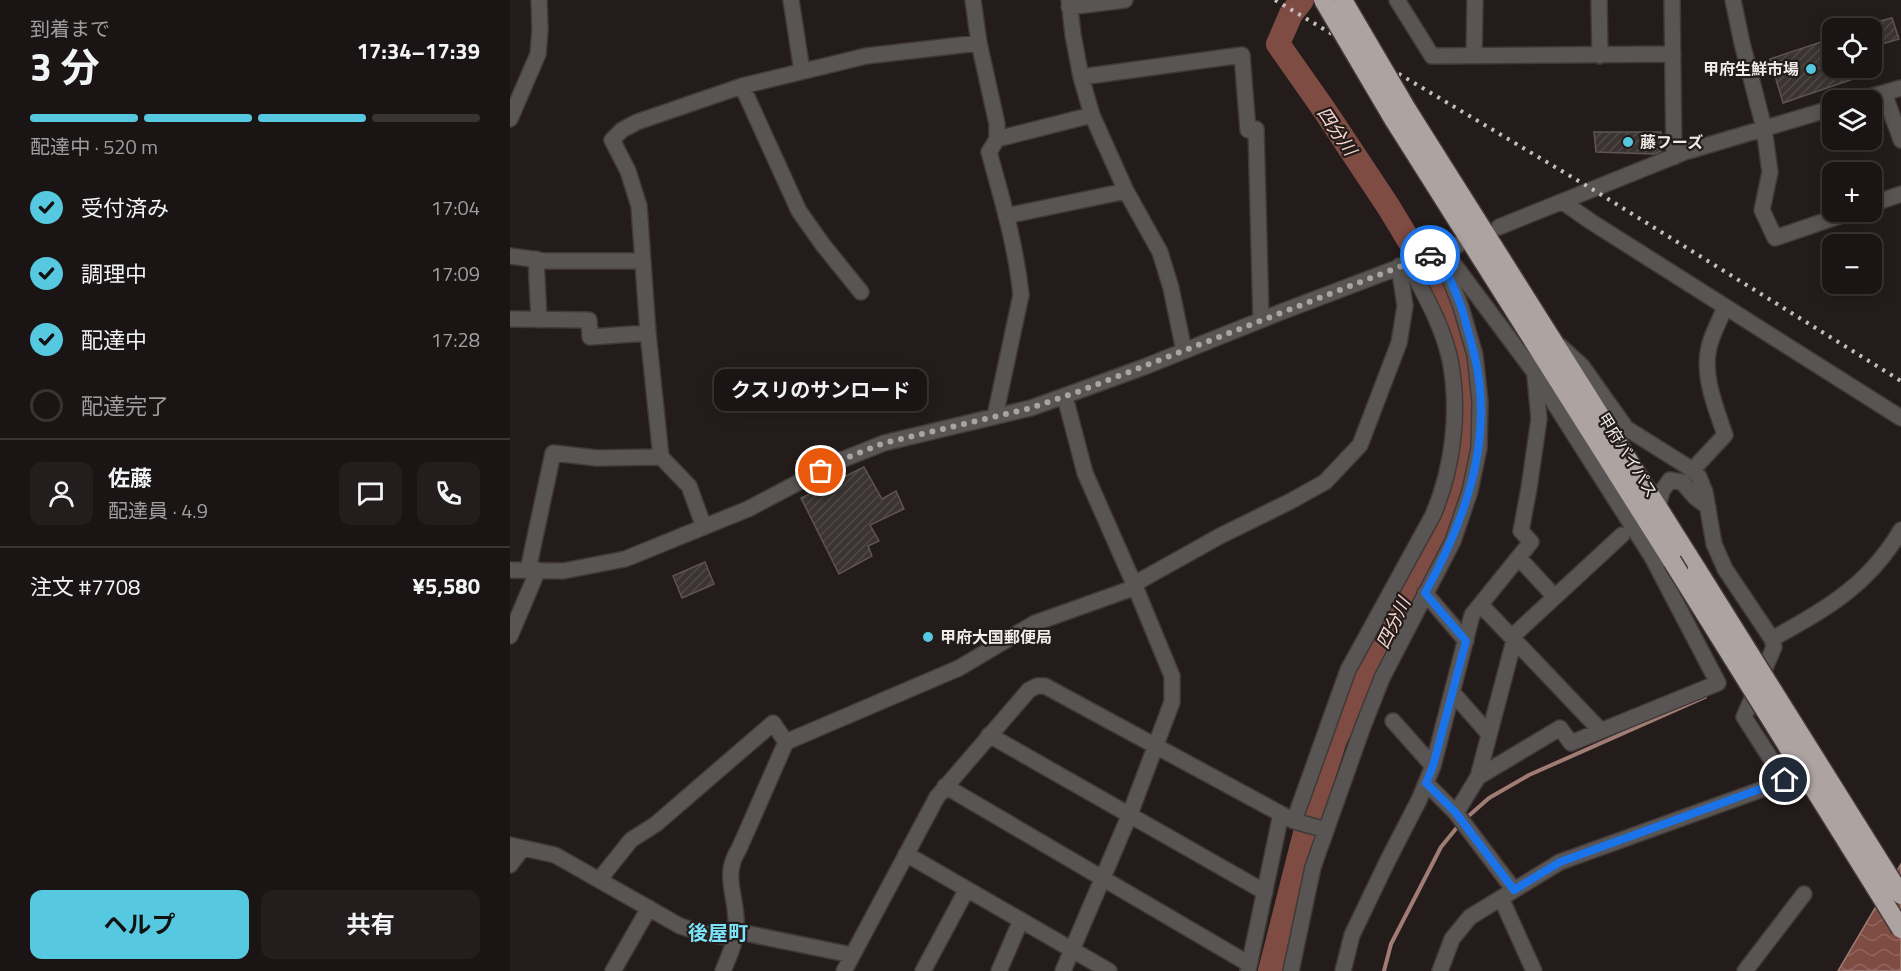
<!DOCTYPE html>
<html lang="ja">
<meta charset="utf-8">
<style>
:root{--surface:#1a1514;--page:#231e1d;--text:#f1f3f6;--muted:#9f9fa0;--line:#383434;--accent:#56c9e0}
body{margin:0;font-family:"Titillium Web","Noto Sans JP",sans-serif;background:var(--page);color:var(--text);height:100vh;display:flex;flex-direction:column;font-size:22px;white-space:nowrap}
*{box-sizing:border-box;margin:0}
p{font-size:20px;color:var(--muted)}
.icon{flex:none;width:33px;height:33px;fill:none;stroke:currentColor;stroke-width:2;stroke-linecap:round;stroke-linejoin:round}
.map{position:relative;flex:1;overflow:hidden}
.details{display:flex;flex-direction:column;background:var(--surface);width:510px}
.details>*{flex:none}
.tools{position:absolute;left:1312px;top:18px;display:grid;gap:12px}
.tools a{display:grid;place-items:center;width:60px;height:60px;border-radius:12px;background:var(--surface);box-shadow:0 3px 15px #0003,0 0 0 2px var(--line);font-size:30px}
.pin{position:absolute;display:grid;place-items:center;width:51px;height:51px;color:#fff;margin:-26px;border:3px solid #fff;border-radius:50%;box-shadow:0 2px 6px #0007}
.courier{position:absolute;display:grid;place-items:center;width:60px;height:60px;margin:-30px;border:4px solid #1a73e8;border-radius:50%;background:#fff;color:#222;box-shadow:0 2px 8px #0007}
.bubble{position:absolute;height:42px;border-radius:12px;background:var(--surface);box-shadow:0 3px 15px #0003,0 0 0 2px var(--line);font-size:20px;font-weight:700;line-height:42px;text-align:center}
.headline em{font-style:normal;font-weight:700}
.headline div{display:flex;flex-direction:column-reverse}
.headline{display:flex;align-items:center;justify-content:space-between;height:102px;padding:0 30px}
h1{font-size:39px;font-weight:700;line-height:45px}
.bar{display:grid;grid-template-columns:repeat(4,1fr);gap:9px 6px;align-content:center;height:72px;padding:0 30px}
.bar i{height:8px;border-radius:4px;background:var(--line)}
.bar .on{background:var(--accent)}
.bar p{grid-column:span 4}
.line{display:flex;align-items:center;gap:15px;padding:0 30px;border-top:2px solid var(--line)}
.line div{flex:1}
.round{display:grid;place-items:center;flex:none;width:63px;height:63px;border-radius:12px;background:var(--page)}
ol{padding:0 30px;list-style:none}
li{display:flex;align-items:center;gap:18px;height:66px}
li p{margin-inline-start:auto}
li .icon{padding:6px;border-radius:50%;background:var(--accent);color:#111;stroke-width:4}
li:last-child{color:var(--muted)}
li i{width:33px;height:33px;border:3px solid var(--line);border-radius:50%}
.cta{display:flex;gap:12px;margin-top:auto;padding:12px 30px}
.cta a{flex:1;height:69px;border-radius:12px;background:var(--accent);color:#111;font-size:24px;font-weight:700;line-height:69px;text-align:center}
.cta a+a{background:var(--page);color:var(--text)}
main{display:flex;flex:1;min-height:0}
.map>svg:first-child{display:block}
</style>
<main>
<section class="details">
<div class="headline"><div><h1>3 分</h1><p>到着まで</p></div><em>17:34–17:39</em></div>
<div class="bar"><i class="on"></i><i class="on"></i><i class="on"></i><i></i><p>配達中 · 520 m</p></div>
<ol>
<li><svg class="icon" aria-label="check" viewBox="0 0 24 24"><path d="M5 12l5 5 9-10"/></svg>受付済み<p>17:04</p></li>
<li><svg class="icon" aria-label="check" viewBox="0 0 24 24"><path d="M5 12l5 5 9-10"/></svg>調理中<p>17:09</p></li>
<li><svg class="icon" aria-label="check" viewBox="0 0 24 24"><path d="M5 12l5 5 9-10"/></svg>配達中<p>17:28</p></li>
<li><i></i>配達完了</li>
</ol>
<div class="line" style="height:108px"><a class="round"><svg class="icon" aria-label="person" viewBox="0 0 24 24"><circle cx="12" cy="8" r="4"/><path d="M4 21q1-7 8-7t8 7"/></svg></a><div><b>佐藤</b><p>配達員 · 4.9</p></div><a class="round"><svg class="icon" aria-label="chat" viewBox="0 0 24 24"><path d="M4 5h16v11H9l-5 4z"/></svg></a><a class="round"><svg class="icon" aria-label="phone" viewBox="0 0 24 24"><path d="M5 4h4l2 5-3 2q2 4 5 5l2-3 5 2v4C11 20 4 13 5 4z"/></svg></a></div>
<div class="line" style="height:78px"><div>注文 #7708</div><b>¥5,580</b></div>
<div class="cta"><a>ヘルプ</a><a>共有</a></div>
</section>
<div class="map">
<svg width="1391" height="971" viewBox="0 0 1391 971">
<defs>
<pattern id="water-waves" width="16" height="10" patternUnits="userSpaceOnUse" patternTransform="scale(1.5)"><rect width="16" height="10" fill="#7e4c42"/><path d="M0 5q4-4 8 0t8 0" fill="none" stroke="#91665d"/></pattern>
<pattern id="building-hatch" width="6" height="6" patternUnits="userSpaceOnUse" patternTransform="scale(1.5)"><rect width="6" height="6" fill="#3c3432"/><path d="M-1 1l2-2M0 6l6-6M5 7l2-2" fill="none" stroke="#4f4846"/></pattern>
</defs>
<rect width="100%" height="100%" fill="#231c1a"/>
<!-- water -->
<path fill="url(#water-waves)" stroke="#a07c74" stroke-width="1.5" d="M1391,864V971H1328Z"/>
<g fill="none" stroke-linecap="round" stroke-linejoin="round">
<!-- stream -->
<path stroke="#a07c74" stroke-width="4" d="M954,820L979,798L1019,775L1195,697
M874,971L881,944L931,847L949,825"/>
<!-- river -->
<path stroke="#7e4c42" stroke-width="24" d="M760,971L796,829L825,740L882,616L914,558L940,505L954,456L955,409L953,366L937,316L915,267L878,206L815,111L768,44L781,14L792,0"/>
</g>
<!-- building -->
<path fill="url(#building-hatch)" stroke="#5e5553" stroke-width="1.5" d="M1382,18L1389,39L1362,47V23Z
M1323,38V68H1343L1346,78L1273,103L1260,59Z
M1084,132H1151V151L1145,154L1086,152Z
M354,467L372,499L386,491L394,509L360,525L369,541L358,546L362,556L329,574L291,498Z
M195,562L204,584L172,598L163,576Z"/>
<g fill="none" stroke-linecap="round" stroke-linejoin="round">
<!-- minor casing -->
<g stroke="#403937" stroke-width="18">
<path id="minor" d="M281,0L292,71
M463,0L469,43L487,124V139L479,152C492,199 506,246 511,295L485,416
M559,0L563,35L571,77L582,115L616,191L650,252L661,288L674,351
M887,0L922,56L1163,54
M1089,0L1090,56
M1162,0L1164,157
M1223,0L1232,43L1254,128L1260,172L1252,210L1265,238L1341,212
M559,7L615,0
M964,56L965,0
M571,77L732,55L738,130L746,129L751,320
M232,86L289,211L313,245L351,292
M1374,93L1391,140
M1349,100L1391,88
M0,119L28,54L30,30L29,0
M487,139L582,115
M1053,202L1080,221L1391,418
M1362,204L1391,194
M496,216L616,191
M989,227L1175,152L1323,108
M936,250L940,259L1025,373L1142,557L1208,683L1061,743L1050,728L968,777
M0,256L36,261H132
M26,259L29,320
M0,319L79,320L80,337L138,333
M1187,465L1215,435C1206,408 1192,376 1199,347C1202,334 1210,320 1215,307
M1148,507L1152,491L1160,480L1172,482L1185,497L1198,507
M194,527L179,486L151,457L138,333L129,206L118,171L102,140L112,130L127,122L232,86L356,56L469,43
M1009,558L1045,597
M0,570L53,571L115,559L238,509L329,461L374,443L521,408L634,367L771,312L948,245
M18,570L43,453L87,458L151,457
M624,584L710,536L781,501L815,482L850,445L889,343L895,306L889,266
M915,593L956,641
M971,605L1091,731
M0,636L28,570
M1262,639C1317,608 1358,586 1391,530
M942,692L979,734
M883,721L923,766
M479,735L755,892
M916,783L946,813
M435,786L739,964
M784,821L838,670L923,515C943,468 950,411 940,360C933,326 914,294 898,263
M0,845L45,855L170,926L196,934L224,938
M396,854L599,971
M0,865L13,848
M89,880L121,840L146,824L263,723L276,742
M1004,890L946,813L968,777L1006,633L1112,535
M991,898L1024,971
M225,931L342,955
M103,971L139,908
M213,971C219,956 226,942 226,926C228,898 211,876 229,849L276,742L449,668L525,623L626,587
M334,971L427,797L519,690L527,686H535L784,821L816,830
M413,971L457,889
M489,971L511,920
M553,971L620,814L662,702V676L624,584L575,473L555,397
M738,971L771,814
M781,971L803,867L852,729L872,678L943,541L960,491L969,448L970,401L965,355L951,307L935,266L940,259
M833,971L842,935L878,860L909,800L923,766L962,615L1021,542L1011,531L1019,488L1029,419L1025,376
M930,971L942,939L960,917L1050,862L1275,781L1234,717L1264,647L1262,639L1215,569L1204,544L1195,492L1189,477L1178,467L1116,428L1072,366L1050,346
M1235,971L1294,894"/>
</g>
<!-- highway casing -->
<g stroke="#403937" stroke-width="21">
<path id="highway" d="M897,109L1187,569
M883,119L1162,561"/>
</g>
<!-- minor -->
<use href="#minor" stroke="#595555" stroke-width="15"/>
<!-- highway -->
<use href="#highway" stroke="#ada3a1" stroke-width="18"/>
<!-- rail -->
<path stroke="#c3bdbc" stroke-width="4" stroke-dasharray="3 6" stroke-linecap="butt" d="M765,0L1082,189L1391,381"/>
<!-- highway-bridge casing -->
<g stroke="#403937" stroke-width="21" stroke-linecap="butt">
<path id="highway-bridge" d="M813,0L883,119
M833,0L897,109
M1162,561L1391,929
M1187,569L1391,895"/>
</g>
<!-- highway-bridge -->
<use href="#highway-bridge" stroke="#ada3a1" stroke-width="18"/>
</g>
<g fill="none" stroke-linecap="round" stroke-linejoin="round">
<!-- done -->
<path stroke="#a9a3a1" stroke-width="6" stroke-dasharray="0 10.8" d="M311,471L329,461L374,443L521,408L570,391L920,255"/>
<!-- route -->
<path stroke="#1a73e8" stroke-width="8" d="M920,255L936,250L940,258L935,266C940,280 947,294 952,309C956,323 960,338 964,353C985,438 956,519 915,593L956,641L923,766L916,783L946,813L1004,890L1050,862L1275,780"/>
</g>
<!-- markers -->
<g fill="#56c9e0" stroke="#231c1a" stroke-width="2">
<circle cx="1301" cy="69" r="6"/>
<circle cx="1118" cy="142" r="6"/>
<circle cx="418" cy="637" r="6"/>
</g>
<g text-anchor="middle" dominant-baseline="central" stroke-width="4.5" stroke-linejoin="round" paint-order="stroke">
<!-- poi labels -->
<g font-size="16" font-weight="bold" fill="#f1ebea" stroke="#231c1a" text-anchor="start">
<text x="1289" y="69" text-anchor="end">甲府生鮮市場</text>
<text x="1130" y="142">藤フーズ</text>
<text x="430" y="637">甲府大国郵便局</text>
</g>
<!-- street labels -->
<g font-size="16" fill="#f1ebea" stroke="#231c1a">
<text transform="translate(1118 455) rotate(58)">甲府バイパス</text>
</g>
<!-- water labels -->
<g font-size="18" font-style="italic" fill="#f9d7cf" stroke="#231c1a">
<text transform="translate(827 131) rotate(56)">四分川</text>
<text transform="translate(883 623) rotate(-64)">四分川</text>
</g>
<!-- quarter labels -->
<g font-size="20" font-weight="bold" fill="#7ce3f8" stroke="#231c1a">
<text x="208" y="932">後屋町</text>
</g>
</g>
</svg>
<div class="tools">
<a><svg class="icon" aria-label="locate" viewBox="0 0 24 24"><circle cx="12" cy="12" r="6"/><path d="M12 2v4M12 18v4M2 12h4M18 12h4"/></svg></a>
<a><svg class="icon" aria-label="layers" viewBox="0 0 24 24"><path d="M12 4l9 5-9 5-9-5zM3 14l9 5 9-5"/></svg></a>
<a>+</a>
<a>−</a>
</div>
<div class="pin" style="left:311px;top:471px;background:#ea580c"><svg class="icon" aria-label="bag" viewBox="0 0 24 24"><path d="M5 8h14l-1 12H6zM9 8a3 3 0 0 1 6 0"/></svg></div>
<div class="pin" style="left:1275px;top:780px;background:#1f2937"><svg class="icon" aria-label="home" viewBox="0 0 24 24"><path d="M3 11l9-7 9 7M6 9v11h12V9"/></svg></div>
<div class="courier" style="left:920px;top:255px"><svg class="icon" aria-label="car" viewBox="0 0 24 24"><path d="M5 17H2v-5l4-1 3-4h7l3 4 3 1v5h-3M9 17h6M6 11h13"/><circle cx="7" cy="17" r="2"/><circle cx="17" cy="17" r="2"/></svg></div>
<div class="bubble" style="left:204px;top:369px;width:213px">クスリのサンロード</div>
</div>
</main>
